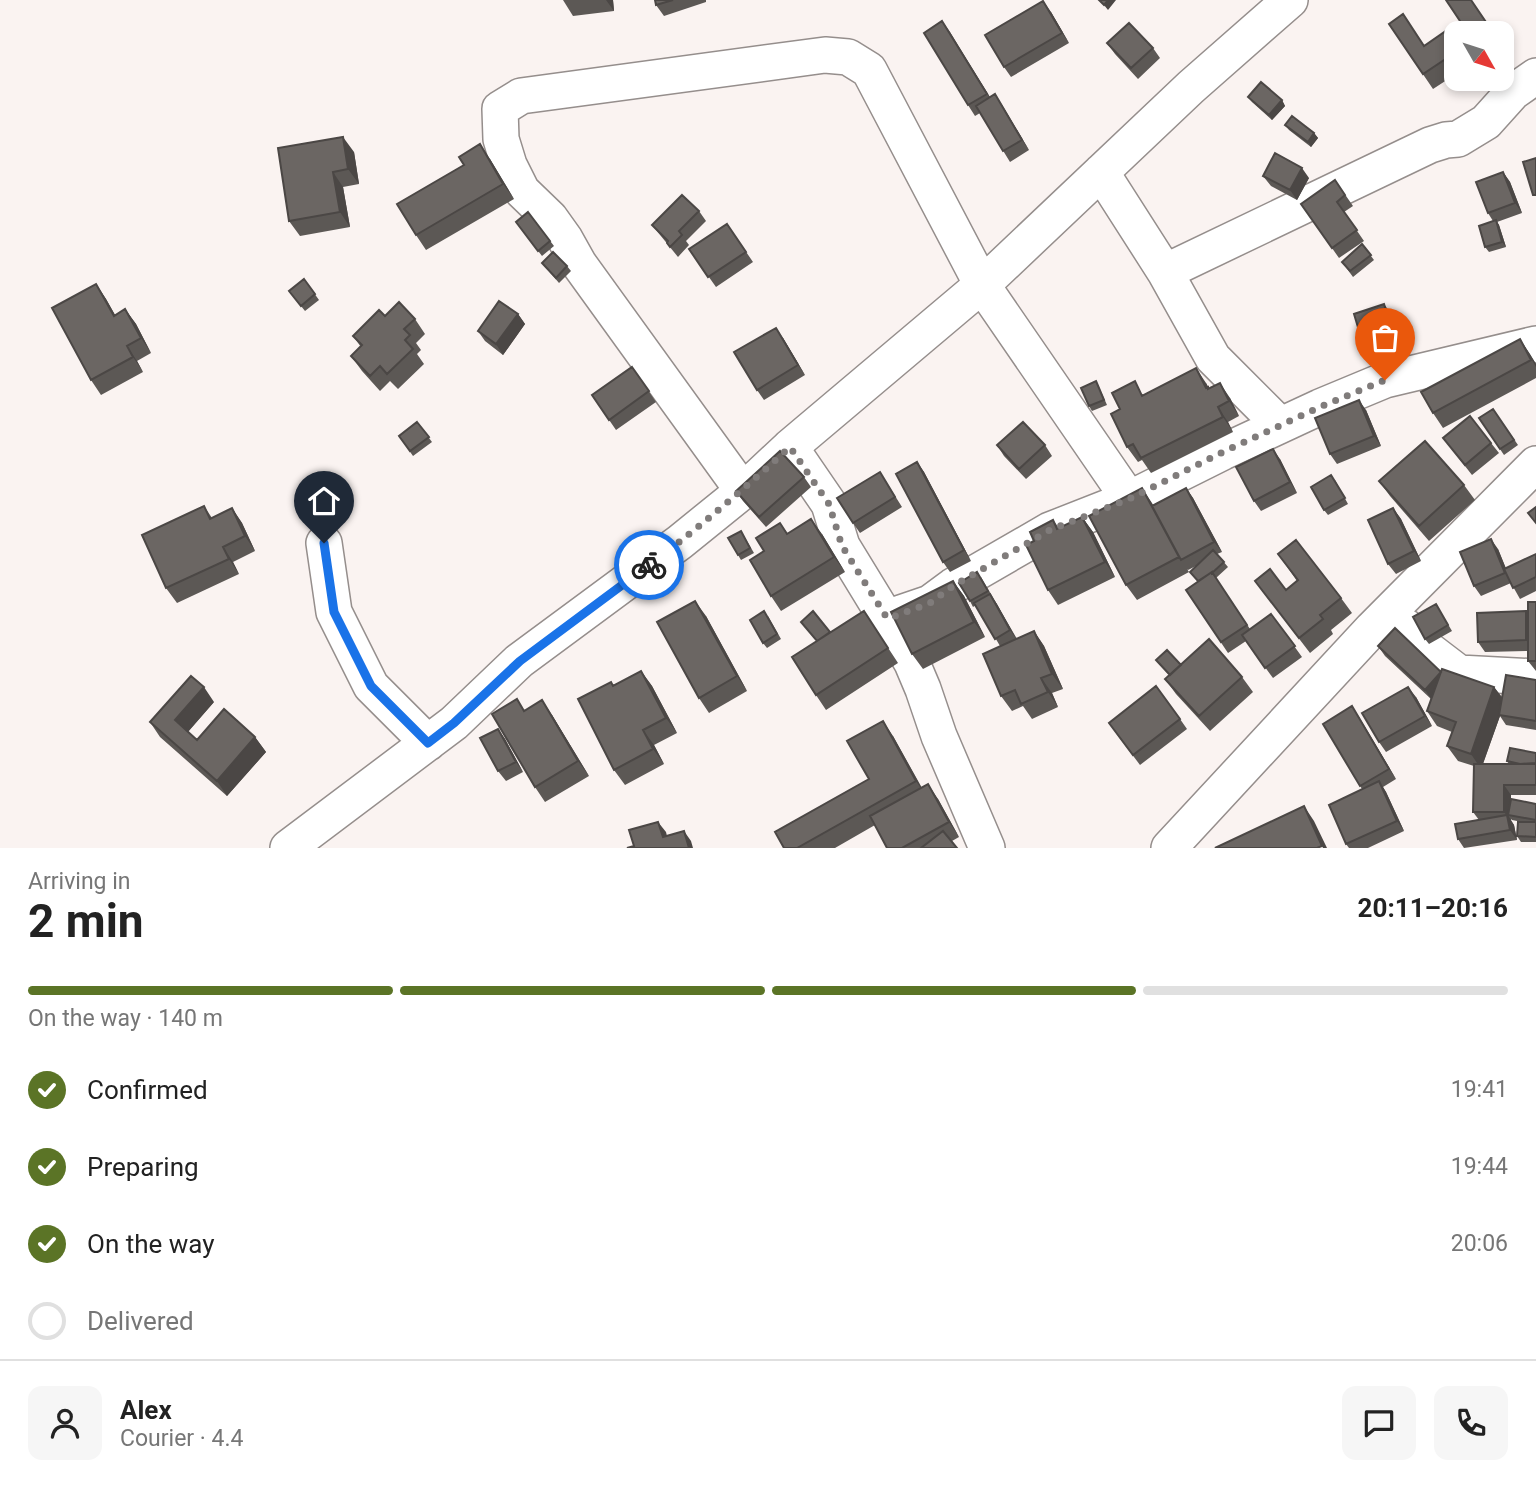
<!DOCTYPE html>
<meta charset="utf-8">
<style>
:root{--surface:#fff;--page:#f6f6f6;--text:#222;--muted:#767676;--line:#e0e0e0;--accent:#5b7426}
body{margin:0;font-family:Roboto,sans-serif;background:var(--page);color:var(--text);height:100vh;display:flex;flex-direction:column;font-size:26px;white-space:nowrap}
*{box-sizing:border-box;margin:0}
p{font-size:23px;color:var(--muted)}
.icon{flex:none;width:38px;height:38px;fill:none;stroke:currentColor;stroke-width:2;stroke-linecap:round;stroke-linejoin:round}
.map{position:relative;height:848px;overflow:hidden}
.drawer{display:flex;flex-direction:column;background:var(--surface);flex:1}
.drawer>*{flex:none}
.needle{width:46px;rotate:129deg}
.controls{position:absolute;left:1444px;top:21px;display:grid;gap:14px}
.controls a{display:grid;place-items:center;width:70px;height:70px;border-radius:14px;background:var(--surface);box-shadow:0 4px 10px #0003;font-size:35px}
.pin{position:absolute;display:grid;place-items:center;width:60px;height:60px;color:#fff;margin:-72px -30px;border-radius:50% 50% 50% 0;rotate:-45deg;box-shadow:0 0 7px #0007}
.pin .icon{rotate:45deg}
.courier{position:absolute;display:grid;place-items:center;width:70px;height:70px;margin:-35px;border:5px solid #1a73e8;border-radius:50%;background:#fff;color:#222;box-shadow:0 2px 9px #0007}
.head em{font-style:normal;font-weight:700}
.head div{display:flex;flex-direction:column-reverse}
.head{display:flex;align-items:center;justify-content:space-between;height:119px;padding:0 28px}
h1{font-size:46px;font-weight:700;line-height:52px}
.bar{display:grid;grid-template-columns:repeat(4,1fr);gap:10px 7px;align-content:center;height:84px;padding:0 28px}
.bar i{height:9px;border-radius:5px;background:var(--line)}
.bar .current{background:var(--accent)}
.bar p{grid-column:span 4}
.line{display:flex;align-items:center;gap:18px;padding:0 28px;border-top:2px solid var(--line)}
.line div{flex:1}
.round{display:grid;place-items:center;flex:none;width:74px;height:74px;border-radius:14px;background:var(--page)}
ol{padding:0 28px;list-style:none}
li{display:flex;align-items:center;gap:21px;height:77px}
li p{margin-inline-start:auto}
li .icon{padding:7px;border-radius:50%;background:var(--accent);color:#fff;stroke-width:4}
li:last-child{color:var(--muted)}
li i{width:38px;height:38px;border:4px solid var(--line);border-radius:50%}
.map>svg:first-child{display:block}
</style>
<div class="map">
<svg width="1536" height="848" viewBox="0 0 1536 848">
<rect width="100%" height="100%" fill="#faf3f1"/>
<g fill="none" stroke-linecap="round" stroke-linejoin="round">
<!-- minor casing -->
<g stroke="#958e8c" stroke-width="38">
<path id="minor" d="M1101,172L1165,272L1213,358L1280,425
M1165,272L1430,145L1446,140L1458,139L1486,122L1513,92L1536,76
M790,447L829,504L842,546L886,618L912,663L923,689L939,736L987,848
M743,491L579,264L565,239L550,218L522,191L509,165L501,139L500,109L521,96L825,55L848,57L869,70L982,285L1129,499
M324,543L334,612L371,686L428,743
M886,618L930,603L953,586L1050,530L1129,499L1223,452L1320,407L1385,380L1536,344
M1372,629L1406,627L1421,644L1459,673L1536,677
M288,848L454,723L519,661L680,542L743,491L790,447L982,285L1191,87L1290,0
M1169,848L1372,629L1536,464"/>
</g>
<!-- minor -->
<use href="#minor" stroke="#fff" stroke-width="35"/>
</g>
<!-- wall -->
<path fill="#5c5855" d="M563,0H613L614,11L573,16Z
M655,0H706V2L664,16L656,5Z
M1471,0L1494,33H1456V74L1433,89L1389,24L1424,46L1460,21Z
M1051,12L1069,43L1011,77L1004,67Z
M942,21L990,97L1002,105L1029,150L1010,162L980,113L975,116L968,105Z
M1107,43L1153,48L1160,58L1138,79L1115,54Z
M1248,97L1282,100L1285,106L1272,120L1252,102Z
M1285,125L1314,133L1318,138L1311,147L1289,130Z
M278,148L354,152L359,184L343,187L350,227L300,236L289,221Z
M490,159L514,199L426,250L416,235Z
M1503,172L1510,182L1522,213L1497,222L1499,225L1506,247L1489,252L1485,247L1493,221L1488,213Z
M1263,176L1309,178L1297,200L1271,186Z
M1335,180L1353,206L1344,212L1364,241L1339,258L1301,204Z
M699,211L706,221L686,241L689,245L678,257L652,225Z
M528,212L554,246L542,256L516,222Z
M727,224L753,262L716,287L689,249Z
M1362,244L1374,260L1353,277L1342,262Z
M542,263L567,266L571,271L559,283Z
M304,279L319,300L305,311L289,291Z
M96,284L106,299L115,315L125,309L136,324L151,353L137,361L143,372L101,395L91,380Z
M518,314L525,324L503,355L485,341L478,331Z
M1391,314L1400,345L1370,354L1363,344Z
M385,316L415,319L425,334L416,343L421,350L417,354L424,364L398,389L390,381L380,391L362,371L351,356L361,347L353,336Z
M783,338L805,375L764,400L757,390Z
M1520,339L1536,364V378L1443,428L1433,413Z
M632,367L656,402L616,430L592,395Z
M1096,381L1099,387L1107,405L1092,411L1089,406Z
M1206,383L1209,389L1230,398L1239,416L1228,422L1233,432L1151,473L1142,460L1138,462L1127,447L1144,395Z
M1493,409L1518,445L1504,455L1479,418Z
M1366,410L1381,446L1337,464L1330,454Z
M417,422L432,442L413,456L399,436Z
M1443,438L1491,443L1499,453L1472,475Z
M997,445H1045L1052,456L1026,479L1004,456Z
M1280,459L1297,493L1261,511L1254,501Z
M917,462L924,472L971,561L950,572L943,562Z
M880,472L902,507L860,533L853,523Z
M804,477L811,487L766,527L743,501L736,491Z
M1335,480L1348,504L1328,515L1324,510Z
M1379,481L1464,485L1475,500L1429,541L1390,496Z
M1186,488L1193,498L1222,552L1217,554L1228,567L1216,578L1250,629L1271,614L1302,657L1273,678L1246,641L1228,653L1186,590L1198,582L1190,572L1198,565L1188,570L1187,569L1189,572L1137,600L1126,585L1153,505Z
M204,506L212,518L232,508L242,523L255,551L233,562L239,574L177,603L166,588Z
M1393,508L1401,519L1421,561L1396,574L1388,564Z
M1082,517L1093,532L1115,577L1058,605L1048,590L1034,541L1053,520L1059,528Z
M780,523L788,534H822L845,572L781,611L771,596L764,551Z
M744,536L754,553L741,560L738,555Z
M1498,549L1506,569L1536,554V591L1520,599L1511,583L1481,596L1474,586Z
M1278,554L1341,598L1352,613L1331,630L1333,634L1310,653L1255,581L1286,590L1297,581Z
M981,577L1017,639L1034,631L1044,646L1063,689L1052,693L1058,707L1032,719L1023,706L1012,711L1001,696L1000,646L976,605L973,607L970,601Z
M953,581L964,596L985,637L923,669L912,654Z
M1536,602V671L1528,661V651L1485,652L1478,642L1526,611L1528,614Z
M1436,604L1452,631L1429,644L1425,639Z
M864,611L898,663L826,710L816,695L817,641L801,622L830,633Z
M706,616L747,691L709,713L699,698Z
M768,616L781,639L767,648L763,643Z
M1378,646L1441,672L1494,687L1502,697L1536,680V730L1506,725L1500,716L1483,764H1509L1507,761L1536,753V795H1511V800L1536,804V842H1521L1517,836L1522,822L1512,820L1511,819V821L1514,825L1517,840L1464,848L1458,839L1479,820L1473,812L1474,766L1458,761L1447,746L1452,732L1437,726L1427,711L1431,699L1385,656Z
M1156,660L1242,677L1253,692L1210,731L1176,694L1165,679L1169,675Z
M641,671L652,686L677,733L654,745L664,764L625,785L614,770V686Z
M1416,697L1432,726L1386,752L1379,742Z
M214,702L188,732L197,740L255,737L266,752L227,796L160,737L150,722Z
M525,710L552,715L589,776L545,802L535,787Z
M1359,717L1396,779L1383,787L1386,792L1404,831L1368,848H1349L1346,844L1362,789L1323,724Z
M1180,719L1187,729L1140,765L1116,733Z
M498,729L505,739L523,772L506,781L498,771Z
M893,736L922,788L938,799L959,837L952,841L957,848H887L875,825L835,848H784L869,779Z"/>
<!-- shaded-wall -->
<path fill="#4b4745" d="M606,0H613L614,11Z
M1108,0H1116L1108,10L1104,5Z
M1043,1L1051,12L1069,43L1062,33Z
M942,21L950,32L994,104L987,94Z
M995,94L1002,105L1029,150L1022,140Z
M1282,100L1285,106L1272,120L1269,115Z
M1314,133L1318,138L1311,147L1308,142Z
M343,137L354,152L359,184L348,169Z
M480,144L490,159L514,199L503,184Z
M1302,168L1309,178L1297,200L1290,190Z
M333,172L343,187L350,227L340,212Z
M1503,172L1510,182L1522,213L1515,203Z
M1496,220L1499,225L1506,247L1502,242Z
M96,284L106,299L124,331L114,316Z
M1384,304L1391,314L1400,345L1393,334Z
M125,309L136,324L151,353L141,338Z
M518,314L525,324L503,355L496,344Z
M776,328L783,338L805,375L798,365Z
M1520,339L1530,354L1536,364V367Z
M127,346L137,361L143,372L133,357Z
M1196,368L1206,383L1210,390L1206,388Z
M1220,383L1230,398L1239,416L1229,401Z
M1359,400L1366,410L1381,446L1374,436Z
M1218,407L1228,422L1233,432L1223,417Z
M1273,449L1280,459L1297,493L1290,482Z
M917,462L924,472L971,561L964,550Z
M1142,488L1152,503L1182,559L1181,560L1189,572L1179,557Z
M1186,488L1193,498L1222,552L1214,542Z
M232,508L242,523L255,551L245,536Z
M1393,508L1401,519L1421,561L1414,551Z
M1082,517L1093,532L1115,577L1105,562Z
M811,519L822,534L845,572L834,557Z
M1491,539L1498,549L1512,583L1505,573Z
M223,547L233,562L239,574L229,559Z
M953,581L964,596L985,637L974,622Z
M990,594L997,604L1017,640L1010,630Z
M695,601L706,616L747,691L737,676Z
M1526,611L1533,621L1534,650L1526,640Z
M1034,631L1044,646L1063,689L1052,674Z
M641,671L652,686L677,733L666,718Z
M1442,672L1432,700L1425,690Z
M1041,678L1052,693L1058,707L1048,692Z
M204,687L214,702L185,735L175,720Z
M1408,687L1416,697L1432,726L1425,716Z
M1494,687L1505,702L1481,769L1471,754Z
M542,700L552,715L589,776L578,761Z
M1352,706L1359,717L1396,779L1389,769Z
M883,721L893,736L926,796L916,781Z
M498,729L505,739L523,772L516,762Z
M643,730L654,745L664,764L653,749Z
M255,737L266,752L227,796L217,781Z
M1379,781L1386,792L1404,831L1397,821Z
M928,784L938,799L959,837L949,822Z
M1504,785L1511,795V815H1508L1514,825L1517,840L1510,830L1508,817L1504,812Z
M1304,806L1314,821L1327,848H1323L1322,846Z
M658,822L666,832L670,848L663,837Z
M684,831L691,841L693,848H689Z"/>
<!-- building -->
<path fill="#6b6663" stroke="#4b4745" stroke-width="2" d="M655,0H673L656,5Z
M1099,0H1108L1104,5Z
M1446,0H1471L1490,28L1483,33H1456V52L1423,74L1389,24L1403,14L1424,46L1460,21Z
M1043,1L1062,33L1004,67L985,35Z
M942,21L987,94L968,105L924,33Z
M1129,23L1153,48L1131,68L1107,43Z
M1261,82L1282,100L1269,115L1248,97Z
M995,94L1022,140L1003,151L976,106Z
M1292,116L1314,133L1308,142L1285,125Z
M343,137L348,169L333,172L340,212L289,221L278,148Z
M480,144L503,184L416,235L397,204L464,165L459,157Z
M1275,153L1302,168L1290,190L1263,176Z
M1536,158V195H1533L1523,162Z
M1503,172L1515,203L1488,213L1476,182Z
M1335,180L1345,195L1337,202L1357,230L1332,248L1301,204Z
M682,195L699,211L679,231L682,235L670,247L667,243L668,241L652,225Z
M528,212L550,241L538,251L516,222Z
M1496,220L1502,242L1485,247L1479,226Z
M727,224L746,252L708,277L689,249Z
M1362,244L1371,255L1350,271L1342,262Z
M553,252L567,266L556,278L542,263Z
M304,279L315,294L301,306L289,291Z
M96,284L114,316L125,309L141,338L127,346L133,357L91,380L52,308Z
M499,301L518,314L496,344L478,331Z
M399,302L415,319L404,329L410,335L405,340L413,349L387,374L380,366L370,376L351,356L362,345L353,336L379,310L385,316Z
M1384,304L1393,334L1363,344L1354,314Z
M776,328L798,365L757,390L734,352Z
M1520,339L1531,360L1433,413L1421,392Z
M632,367L649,391L609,420L592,395Z
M1196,368L1206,388L1208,387V389L1220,383L1229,401L1218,407L1223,417L1141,458L1133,444L1127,447L1111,414L1120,409L1112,393L1135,381L1142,396Z
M1096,381L1104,400L1089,406L1081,388Z
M1359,400L1374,436L1330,454L1315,418Z
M1493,409L1514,440L1500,449L1479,418Z
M1470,416L1491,443L1465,465L1443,438Z
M417,422L429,437L410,451L399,436Z
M1023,422L1045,445L1019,469L997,445Z
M1425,441L1464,485L1419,526L1379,481Z
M1273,449L1290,482L1254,501L1236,467Z
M780,451L804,477L759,517L736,491Z
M917,462L964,550L943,562L896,474Z
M880,472L895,497L853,523L837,498Z
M1331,475L1345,498L1324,510L1311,487Z
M1142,488L1179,557L1126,585L1089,516Z
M1186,488L1214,542L1181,560L1152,506Z
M204,506L210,519L232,508L245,536L223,547L229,559L166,588L142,535Z
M1536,507V523L1528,513Z
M1393,508L1414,551L1388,564L1368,520Z
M1082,517L1105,562L1048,590L1026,545L1034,541L1030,532L1053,520L1057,529Z
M811,519L834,557L771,596L750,560L764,551L756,538L780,523L787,534Z
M741,531L750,548L738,555L728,538Z
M1491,539L1505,573L1474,586L1460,552Z
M1296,540L1341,598L1320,615L1323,619L1299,638L1255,581L1270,569L1286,590L1298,580L1278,554Z
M1213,550L1224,562L1212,573V572L1198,581L1190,572Z
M1536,554V577L1513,588L1504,569Z
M977,572L988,591L970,601L959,583Z
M1212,572L1247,625L1221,642L1186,590Z
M953,581L974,622L912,654L891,612Z
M990,594L1010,630L995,639L974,603Z
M695,601L737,676L699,698L657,622Z
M1528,602H1536V661H1528Z
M1436,604L1448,625L1425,639L1413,617Z
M764,611L777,634L763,643L750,620Z
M813,611L830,632L817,641L801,622Z
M864,611L888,648L816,695L792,657Z
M1526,611V640L1478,642L1477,613Z
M1271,614L1295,646L1265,668L1242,635Z
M1395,628L1441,672L1425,690L1378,646Z
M1034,631L1052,674L1041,678L1048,692L1021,704L1015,690L1001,696L983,654Z
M1209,639L1242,677L1199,716L1165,679Z
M1167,650L1181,665L1170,675L1156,660Z
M1442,669L1494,687L1471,754L1447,746L1456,722L1427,711Z
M641,671L666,718L643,730L653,749L614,770L578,699L611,682L613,686Z
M1506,675L1536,680V721L1499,715Z
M191,676L204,687L175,720L197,740L224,709L255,737L217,781L150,722Z
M1156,686L1180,719L1133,755L1109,723Z
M1408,687L1425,716L1379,742L1362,713Z
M517,699L524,711L542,700L578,761L535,787L492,714Z
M1352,706L1389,769L1360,786L1323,724Z
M883,721L916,781L797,848H784L775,832L869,779L847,741Z
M498,729L516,762L498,771L480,738Z
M1510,748L1536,753V763L1520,764L1507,761Z
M1474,764H1536V785H1504V812H1473Z
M1379,781L1397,821L1346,844L1329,805Z
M928,784L949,822L902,848H887L870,816Z
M1511,799L1536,804V820L1508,815Z
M1304,806L1322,846L1317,848H1215Z
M1507,815L1510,830L1458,839L1455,824Z
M658,822L663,837L684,831L689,848H627L634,846L629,830Z
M1518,822H1536V837L1517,836Z
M943,831L957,848H921Z"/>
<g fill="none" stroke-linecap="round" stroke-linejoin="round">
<!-- done -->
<path stroke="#807c7b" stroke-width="7" stroke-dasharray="0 12.6" d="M649,565C699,528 745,488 790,447L829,504L842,546L887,618H890L930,603L953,586L1050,530L1129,499L1223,452L1320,407L1385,380"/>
<!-- route -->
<path stroke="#1a73e8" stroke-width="9" d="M324,543L334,612L371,686L428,743L454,723L520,661L649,565"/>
</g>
</svg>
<div class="controls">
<a><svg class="needle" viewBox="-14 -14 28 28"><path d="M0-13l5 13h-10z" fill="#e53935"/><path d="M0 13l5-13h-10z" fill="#767676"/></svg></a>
</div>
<div class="pin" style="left:1385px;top:380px;background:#ea580c"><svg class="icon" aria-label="bag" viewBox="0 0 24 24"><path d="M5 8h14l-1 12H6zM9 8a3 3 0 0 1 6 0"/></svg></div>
<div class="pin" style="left:324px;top:543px;background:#1f2937"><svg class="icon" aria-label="home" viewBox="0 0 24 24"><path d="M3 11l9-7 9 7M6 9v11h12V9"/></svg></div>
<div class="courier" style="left:649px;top:565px"><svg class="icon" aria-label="bike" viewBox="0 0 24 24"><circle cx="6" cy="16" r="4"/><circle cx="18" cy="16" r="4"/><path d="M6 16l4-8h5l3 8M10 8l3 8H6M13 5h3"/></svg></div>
</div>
<section class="drawer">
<div class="head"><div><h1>2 min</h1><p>Arriving in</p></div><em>20:11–20:16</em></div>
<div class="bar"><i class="current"></i><i class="current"></i><i class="current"></i><i></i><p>On the way · 140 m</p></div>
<ol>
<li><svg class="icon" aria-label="check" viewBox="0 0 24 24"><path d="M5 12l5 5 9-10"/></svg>Confirmed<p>19:41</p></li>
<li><svg class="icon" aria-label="check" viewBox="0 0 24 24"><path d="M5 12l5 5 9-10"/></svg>Preparing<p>19:44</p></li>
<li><svg class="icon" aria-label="check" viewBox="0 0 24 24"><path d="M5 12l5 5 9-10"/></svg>On the way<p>20:06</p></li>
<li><i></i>Delivered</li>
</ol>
<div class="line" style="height:126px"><a class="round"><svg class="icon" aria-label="person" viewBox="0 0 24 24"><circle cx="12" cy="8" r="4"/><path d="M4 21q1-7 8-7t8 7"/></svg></a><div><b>Alex</b><p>Courier · 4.4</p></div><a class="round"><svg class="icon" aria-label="chat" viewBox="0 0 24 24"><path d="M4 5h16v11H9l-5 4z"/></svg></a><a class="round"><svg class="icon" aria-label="phone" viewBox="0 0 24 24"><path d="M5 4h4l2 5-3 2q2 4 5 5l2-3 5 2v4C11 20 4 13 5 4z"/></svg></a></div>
</section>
